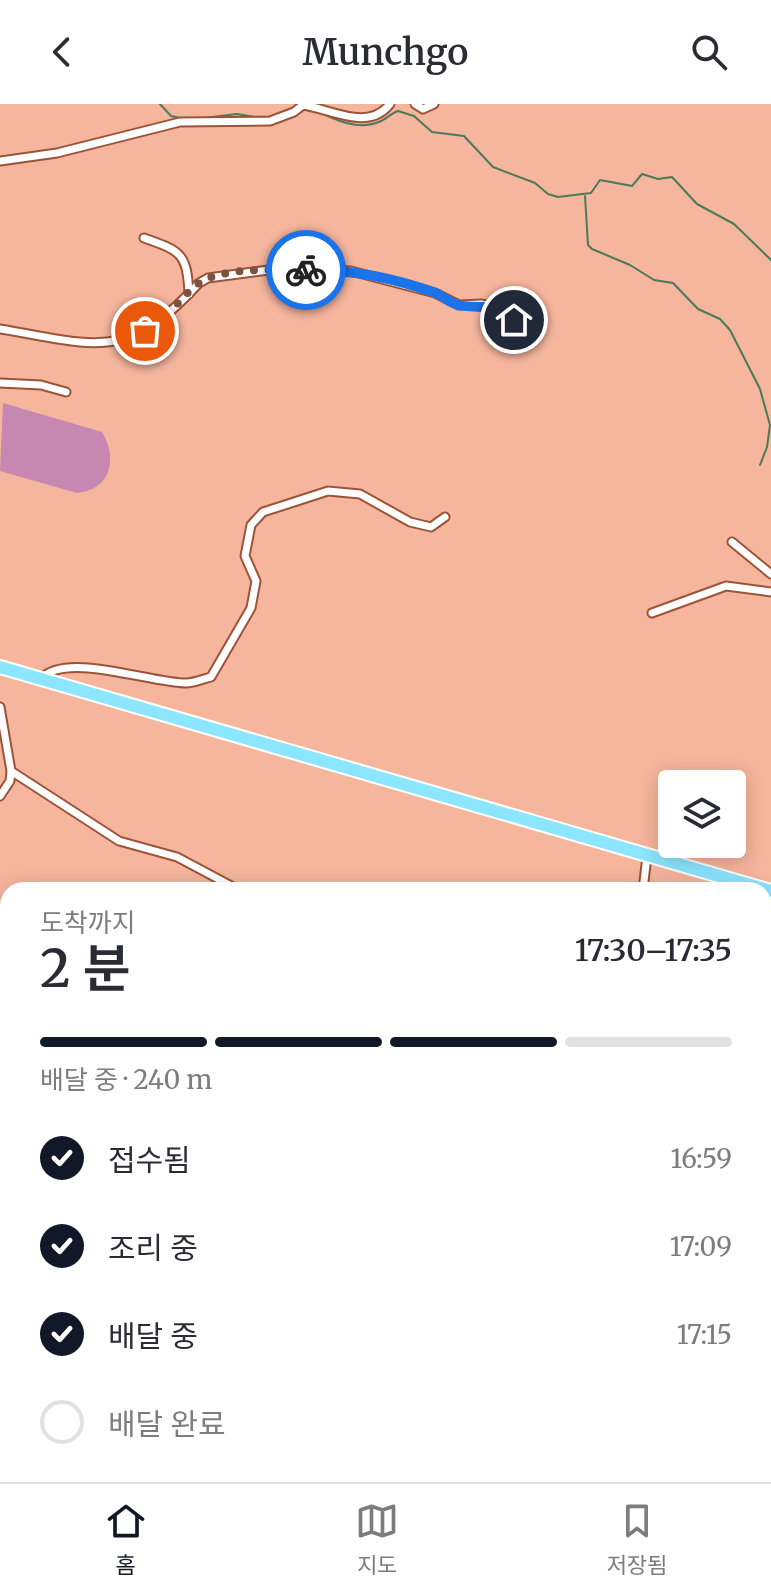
<!DOCTYPE html>
<html lang="ko">
<meta charset="utf-8">
<style>
:root{--surface:#fff;--page:#f2f2f3;--text:#2b2b33;--muted:#7c7c81;--line:#e1e1e2;--accent:#111827}
body{margin:0;font-family:Merriweather,"Noto Sans KR",serif;background:var(--page);color:var(--text);height:100vh;display:flex;flex-direction:column;font-size:30px;white-space:nowrap}
*{box-sizing:border-box;margin:0}
p{font-size:26px;color:var(--muted)}
.icon{flex:none;width:44px;height:44px;fill:none;stroke:currentColor;stroke-width:2;stroke-linecap:round;stroke-linejoin:round}
.map{position:relative;flex:1;overflow:hidden}
.panel{position:absolute;left:0px;top:778px;width:772px;height:600px;display:flex;flex-direction:column;background:var(--surface);border-radius:24px 24px 0 0;box-shadow:0 4px 20px #0003}
.panel>*{flex:none}
.buttons{position:absolute;left:658px;top:666px;display:grid;gap:16px}
.buttons a{display:grid;place-items:center;width:88px;height:88px;border-radius:8px;background:var(--surface);box-shadow:0 4px 20px #0003;font-size:40px}
.pin{position:absolute;display:grid;place-items:center;width:68px;height:68px;color:#fff;margin:-34px;border:4px solid #fff;border-radius:50%;box-shadow:0 2px 8px #0007}
.courier{position:absolute;display:grid;place-items:center;width:80px;height:80px;margin:-40px;border:6px solid #1a73e8;border-radius:50%;background:#fff;color:#222;box-shadow:0 2px 10px #0007}
.summary em{font-style:normal;font-weight:600}
.summary div{display:flex;flex-direction:column-reverse}
.summary{display:flex;align-items:center;justify-content:space-between;height:136px;padding:0 40px}
h1{font-size:52px;font-weight:600;line-height:60px}
.bar{display:grid;grid-template-columns:repeat(4,1fr);gap:12px 8px;align-content:center;height:96px;padding:0 40px}
.bar i{height:10px;border-radius:6px;background:var(--line)}
.bar .current{background:var(--accent)}
.bar p{grid-column:span 4}
ol{padding:0 40px;list-style:none}
li{display:flex;align-items:center;gap:24px;height:88px}
li p{margin-inline-start:auto}
li .icon{padding:8px;border-radius:50%;background:var(--accent);color:#fff;stroke-width:4}
li:last-child{color:var(--muted)}
li i{width:44px;height:44px;border:4px solid var(--line);border-radius:50%}
header{display:flex;justify-content:space-between;align-items:center;height:104px;padding:0 40px;background:var(--surface);font-size:36px;font-weight:600}
.menu{display:flex;justify-content:space-around;align-items:center;height:112px;border-top:2px solid var(--line);background:var(--surface);font-size:22px;color:var(--muted)}
.menu a{display:grid;justify-items:center;gap:4px}
.menu .current{color:var(--accent)}
.map>svg:first-child{display:block}
</style>
<header><svg class="icon" aria-label="back" viewBox="0 0 24 24"><path d="M15 5l-7 7 7 7"/></svg>Munchgo<svg class="icon" aria-label="search" viewBox="0 0 24 24"><circle cx="10" cy="10" r="6"/><path d="M15 15l6 6"/></svg></header>
<div class="map">
<svg width="771" height="1378" viewBox="0 0 771 1378">
<defs>
<pattern id="cemetery-stones" width="16" height="16" patternUnits="userSpaceOnUse" patternTransform="scale(2)"><rect width="16" height="16" fill="#c688b0"/><path d="M2 7V4a2 2 0 0 1 4 0v3zM10 15v-3a2 2 0 0 1 4 0v3z" fill="#a26f8e"/></pattern>
</defs>
<rect width="100%" height="100%" fill="#f6b59d"/>
<!-- cemetery -->
<path fill="url(#cemetery-stones)" d="M0,1153L8,1160V1352L0,1350Z
M15,1370H100L102,1378H17Z"/>
<!-- garden -->
<path fill="#c688b0" d="M3,299L102,328C118,354 111,386 77,389L0,367Z"/>
<g fill="none" stroke-linecap="round" stroke-linejoin="round">
<!-- stream -->
<path stroke="#497a5b" stroke-width="2" d="M160,0L171,12L186,15
M283,8L295,3
M324,10C342,19 362,26 381,17C388,14 391,9 398,7L414,12L432,28L464,32L493,63L535,79L548,90L558,93L591,89L600,76L632,82L642,70L658,75L672,73L697,100L734,120L771,156
M204,14L237,10L261,14
M585,92L588,141L592,145L630,161L654,176L673,179L698,205L720,215L730,226L760,285L770,321L767,343L760,361"/>
<!-- street casing -->
<g stroke="#9c5338" stroke-width="11">
<path id="street" d="M415,0L423,5L434,0
M0,57L57,49L180,18L270,17L294,8L303,1C331,5 368,28 390,0
M144,134C181,147 187,149 189,190
M0,225C97,241 126,259 199,179L208,174L276,165L351,167L435,189L459,201L481,200L507,205L515,227
M0,279L41,281L66,288
M732,438L771,470
M652,509L726,482L771,488
M41,575C65,547 151,579 186,579C194,579 203,575 211,573L251,504L256,477L245,452L251,421L263,408L328,387L360,390L410,418L431,423L445,413
M0,603L11,667L10,677L0,692
M11,667L119,737L177,753L239,786
M643,786L647,752
M0,957H8
M764,981L771,983
M764,1167L771,1192
M198,1370L203,1378
M395,1378L403,1370"/>
</g>
<!-- primary casing -->
<g stroke="#fff" stroke-width="16">
<path id="primary" d="M0,563L771,787"/>
</g>
<!-- street -->
<use href="#street" stroke="#fff" stroke-width="7"/>
<!-- primary -->
<use href="#primary" stroke="#8ce6ff" stroke-width="12"/>
</g>
<g fill="none" stroke-linecap="round" stroke-linejoin="round">
<!-- done -->
<path stroke="#7d5242" stroke-width="8" stroke-dasharray="0 14.4" d="M145,227C169,217 180,191 201,178C224,163 279,166 306,166"/>
<!-- route -->
<path stroke="#1a73e8" stroke-width="10" d="M306,166C350,165 394,174 436,189C443,192 450,199 458,201C470,204 492,202 507,205L514,216"/>
</g>
</svg>
<div class="buttons">
<a><svg class="icon" aria-label="layers" viewBox="0 0 24 24"><path d="M12 4l9 5-9 5-9-5zM3 14l9 5 9-5"/></svg></a>
</div>
<div class="pin" style="left:145px;top:227px;background:#ea580c"><svg class="icon" aria-label="bag" viewBox="0 0 24 24"><path d="M5 8h14l-1 12H6zM9 8a3 3 0 0 1 6 0"/></svg></div>
<div class="pin" style="left:514px;top:216px;background:#1f2937"><svg class="icon" aria-label="home" viewBox="0 0 24 24"><path d="M3 11l9-7 9 7M6 9v11h12V9"/></svg></div>
<div class="courier" style="left:306px;top:166px"><svg class="icon" aria-label="bike" viewBox="0 0 24 24"><circle cx="6" cy="16" r="4"/><circle cx="18" cy="16" r="4"/><path d="M6 16l4-8h5l3 8M10 8l3 8H6M13 5h3"/></svg></div>
<section class="panel">
<div class="summary"><div><h1>2 분</h1><p>도착까지</p></div><em>17:30–17:35</em></div>
<div class="bar"><i class="current"></i><i class="current"></i><i class="current"></i><i></i><p>배달 중 · 240 m</p></div>
<ol>
<li><svg class="icon" aria-label="check" viewBox="0 0 24 24"><path d="M5 12l5 5 9-10"/></svg>접수됨<p>16:59</p></li>
<li><svg class="icon" aria-label="check" viewBox="0 0 24 24"><path d="M5 12l5 5 9-10"/></svg>조리 중<p>17:09</p></li>
<li><svg class="icon" aria-label="check" viewBox="0 0 24 24"><path d="M5 12l5 5 9-10"/></svg>배달 중<p>17:15</p></li>
<li><i></i>배달 완료</li>
</ol>
</section>
</div>
<nav class="menu">
<a class="current"><svg class="icon" aria-label="home" viewBox="0 0 24 24"><path d="M3 11l9-7 9 7M6 9v11h12V9"/></svg>홈</a>
<a><svg class="icon" aria-label="map" viewBox="0 0 24 24"><path d="M3 6l6-2 6 2 6-2v14l-6 2-6-2-6 2zM9 4v14M15 6v14"/></svg>지도</a>
<a><svg class="icon" aria-label="saved" viewBox="0 0 24 24"><path d="M7 4h10v16l-5-4-5 4z"/></svg>저장됨</a>
</nav>
